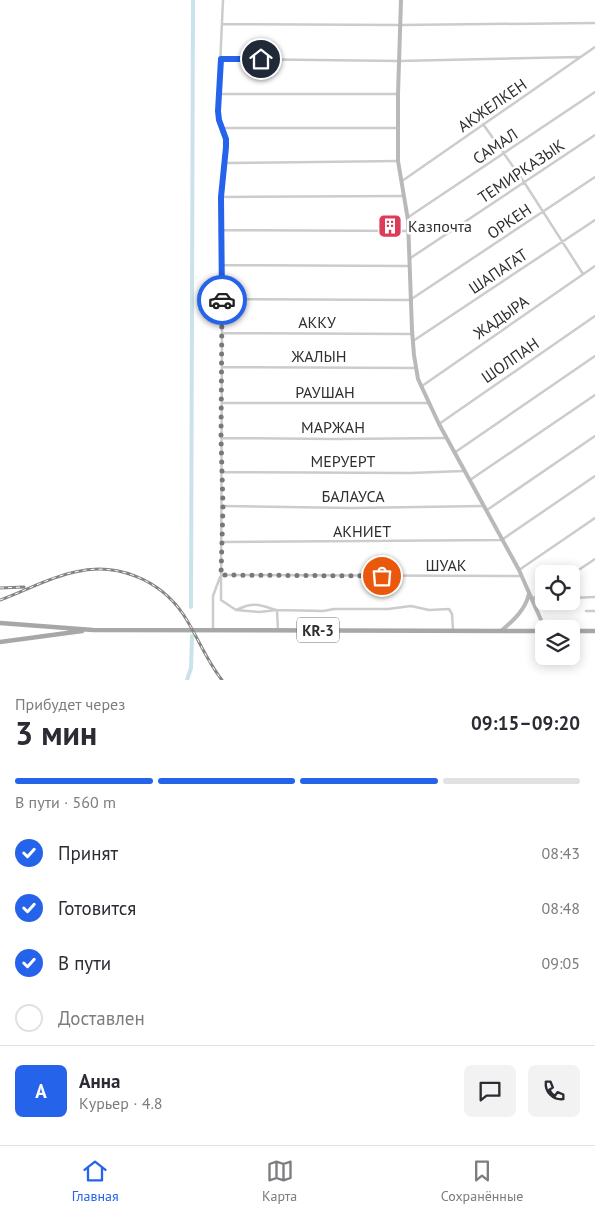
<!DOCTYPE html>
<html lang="ru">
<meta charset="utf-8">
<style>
:root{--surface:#fff;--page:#f2f2f3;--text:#2b2b33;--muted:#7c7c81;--line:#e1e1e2;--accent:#2563eb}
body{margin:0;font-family:"PT Sans",sans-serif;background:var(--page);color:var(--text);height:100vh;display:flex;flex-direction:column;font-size:19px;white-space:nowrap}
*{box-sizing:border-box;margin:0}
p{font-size:16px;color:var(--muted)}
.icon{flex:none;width:28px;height:28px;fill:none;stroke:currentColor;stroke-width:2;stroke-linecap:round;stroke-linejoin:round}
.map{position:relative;height:680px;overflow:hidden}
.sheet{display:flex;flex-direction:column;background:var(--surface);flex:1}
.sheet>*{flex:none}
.controls{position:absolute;left:535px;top:565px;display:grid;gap:10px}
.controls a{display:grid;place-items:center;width:45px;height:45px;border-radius:8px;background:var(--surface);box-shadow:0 2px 12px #0003;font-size:25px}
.pin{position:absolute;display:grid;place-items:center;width:42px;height:42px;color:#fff;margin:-21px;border:2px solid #fff;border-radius:50%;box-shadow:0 1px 5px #0007}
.courier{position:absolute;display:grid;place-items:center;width:50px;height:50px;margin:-25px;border:4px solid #2563eb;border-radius:50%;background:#fff;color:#222;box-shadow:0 1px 6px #0007}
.summary em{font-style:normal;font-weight:700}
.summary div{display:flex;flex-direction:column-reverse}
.summary{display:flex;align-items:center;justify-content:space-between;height:85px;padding:0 15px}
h1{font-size:32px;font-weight:700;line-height:38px}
.bar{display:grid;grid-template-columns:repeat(4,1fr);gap:8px 5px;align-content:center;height:60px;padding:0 15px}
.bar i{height:6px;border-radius:4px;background:var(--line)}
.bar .active{background:var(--accent)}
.bar p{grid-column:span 4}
.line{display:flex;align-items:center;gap:12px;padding:0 15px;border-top:1px solid var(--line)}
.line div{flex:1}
.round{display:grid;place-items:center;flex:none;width:52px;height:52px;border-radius:8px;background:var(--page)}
ol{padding:0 15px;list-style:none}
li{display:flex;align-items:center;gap:15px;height:55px}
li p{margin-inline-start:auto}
li .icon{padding:5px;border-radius:50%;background:var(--accent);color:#fff;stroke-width:4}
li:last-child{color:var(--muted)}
li i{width:28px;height:28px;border:2px solid var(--line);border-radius:50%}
.tabs{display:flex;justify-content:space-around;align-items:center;height:70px;border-top:1px solid var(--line);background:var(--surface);font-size:14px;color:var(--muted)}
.tabs a{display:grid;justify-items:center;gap:2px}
.tabs .active{color:var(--accent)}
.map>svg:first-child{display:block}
</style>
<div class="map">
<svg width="595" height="680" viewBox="0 0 595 680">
<rect width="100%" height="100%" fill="#fff"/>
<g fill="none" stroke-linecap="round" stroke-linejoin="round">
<!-- canal -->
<path stroke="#cbe2ea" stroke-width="4" d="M191,607L193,0
M187,680L191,668L192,636"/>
<!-- street -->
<path stroke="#ccc" stroke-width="2.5" d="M223,0L218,111L219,120L226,139V147L221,197L220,230L222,333L221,600L236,610L259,612L277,610
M223,24L400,25L595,23
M221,59L399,61L579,57
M219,94H398
M483,124L524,182L583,274
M224,128H397
M224,163L398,161
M402,181L595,47
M221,197L404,196
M407,218L595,92
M220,230L408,231
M409,259L595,135
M221,265L409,266
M222,299L410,300L595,177
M222,333L412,334
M413,341L595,220
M222,367L415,368
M422,386L595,266
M222,403H428
M439,424L595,316
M221,438L337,439L446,438
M454,453L595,356
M222,472L410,473L464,471
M470,480L595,395
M223,506L352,508L483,506
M487,510L595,436
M503,539L595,476
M222,542L502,540
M519,570L595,518
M221,575L521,576
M571,575L595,559
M571,598L595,597
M531,599L544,592
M533,599H544
M236,610C253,602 258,604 276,610
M586,611H595
M213,630V596L220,577
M278,630L277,610L323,611L334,609H388L411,606L429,610L449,609L452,614L453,630"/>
<!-- secondary -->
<path stroke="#b9b9b9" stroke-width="4" d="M401,0L398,94V161L408,220L412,330L414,355L418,379L439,424L519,570L545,629
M501,631C514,620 525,610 529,594"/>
<!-- primary -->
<path stroke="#a7a7a7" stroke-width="4.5" d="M0,623L93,630L544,631
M571,631H595
M0,642L82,631"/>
<!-- rail casing -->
<g stroke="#848484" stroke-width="3">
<path id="rail" d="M0,588L24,587
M0,600C25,591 50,577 75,572C116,562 159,579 183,614C197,635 206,660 222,680"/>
</g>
<!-- rail -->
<use href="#rail" stroke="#fff" stroke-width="1" stroke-dasharray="4" stroke-linecap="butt"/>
</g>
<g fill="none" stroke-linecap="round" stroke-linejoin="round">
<!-- done -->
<path stroke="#787878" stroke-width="5" stroke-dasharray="0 9" d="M222,300L221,438L223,506L221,575L382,576"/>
<!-- route -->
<path stroke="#2563eb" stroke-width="6" d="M222,300L221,197L226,147V139L219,120L218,111L221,59H261"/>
</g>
<!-- icons -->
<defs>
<g id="building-square" transform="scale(1.25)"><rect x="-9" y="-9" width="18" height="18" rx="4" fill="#db3c5a" stroke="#fff"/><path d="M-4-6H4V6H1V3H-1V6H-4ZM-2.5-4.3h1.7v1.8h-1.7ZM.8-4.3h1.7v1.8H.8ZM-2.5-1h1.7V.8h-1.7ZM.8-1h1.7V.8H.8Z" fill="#fff"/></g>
</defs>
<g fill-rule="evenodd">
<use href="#building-square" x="390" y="226"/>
</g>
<g text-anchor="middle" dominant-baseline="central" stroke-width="5" stroke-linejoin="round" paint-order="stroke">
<!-- shield labels -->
<rect fill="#fff" stroke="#6d6d6d" stroke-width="1" x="297" y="617.5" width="42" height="25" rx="4"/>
<g font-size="15" font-weight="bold" fill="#2f2f2f">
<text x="318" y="630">KR-3</text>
</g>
<!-- street labels -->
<g font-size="16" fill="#2f2f2f" stroke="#fff">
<text transform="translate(492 105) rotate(-35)">АКЖЕЛКЕН</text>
<text transform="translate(495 146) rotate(-34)">САМАЛ</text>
<text transform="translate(521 171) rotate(-34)">ТЕМИРКАЗЫК</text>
<text transform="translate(509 221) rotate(-34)">ОРКЕН</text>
<text transform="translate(498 271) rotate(-34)">ШАПАГАТ</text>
<text transform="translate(501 317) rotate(-35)">ЖАДЫРА</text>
<text x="317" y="322">АККУ</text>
<text x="319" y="356">ЖАЛЫН</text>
<text transform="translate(510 360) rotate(-35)">ШОЛПАН</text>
<text x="325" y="392">РАУШАН</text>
<text x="333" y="427">МАРЖАН</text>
<text x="343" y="461">МЕРУЕРТ</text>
<text x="353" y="496">БАЛАУСА</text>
<text x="362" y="531">АКНИЕТ</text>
<text x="446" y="565">ШУАК</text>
</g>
<!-- poi labels -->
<g font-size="16" fill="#2f2f2f" stroke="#fff" text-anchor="start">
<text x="408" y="226">Казпочта</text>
</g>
</g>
</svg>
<div class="controls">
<a><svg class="icon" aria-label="locate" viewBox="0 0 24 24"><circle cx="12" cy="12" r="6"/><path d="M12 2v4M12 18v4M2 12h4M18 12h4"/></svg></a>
<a><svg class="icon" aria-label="layers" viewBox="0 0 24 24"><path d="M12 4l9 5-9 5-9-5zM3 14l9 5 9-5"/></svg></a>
</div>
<div class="pin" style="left:382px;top:576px;background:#ea580c"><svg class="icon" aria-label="bag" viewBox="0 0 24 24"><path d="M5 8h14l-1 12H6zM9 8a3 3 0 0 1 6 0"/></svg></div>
<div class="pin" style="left:261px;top:59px;background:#1f2937"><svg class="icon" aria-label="home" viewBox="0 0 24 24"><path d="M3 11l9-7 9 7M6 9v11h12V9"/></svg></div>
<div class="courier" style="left:222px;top:300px"><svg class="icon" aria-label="car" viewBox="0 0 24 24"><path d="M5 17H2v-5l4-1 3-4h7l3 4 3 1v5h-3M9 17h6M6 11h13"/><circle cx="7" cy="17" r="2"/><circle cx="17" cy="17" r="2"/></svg></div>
</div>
<section class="sheet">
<div class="summary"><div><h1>3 мин</h1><p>Прибудет через</p></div><em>09:15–09:20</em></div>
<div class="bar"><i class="active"></i><i class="active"></i><i class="active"></i><i></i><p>В пути · 560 m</p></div>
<ol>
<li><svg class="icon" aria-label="check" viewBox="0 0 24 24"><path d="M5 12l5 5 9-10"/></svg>Принят<p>08:43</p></li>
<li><svg class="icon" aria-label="check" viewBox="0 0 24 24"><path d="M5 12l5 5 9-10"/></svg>Готовится<p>08:48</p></li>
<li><svg class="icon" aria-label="check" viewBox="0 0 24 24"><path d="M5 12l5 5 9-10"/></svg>В пути<p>09:05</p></li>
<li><i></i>Доставлен</li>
</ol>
<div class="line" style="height:90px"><b class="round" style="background:var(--accent);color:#fff">А</b><div><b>Анна</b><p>Курьер · 4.8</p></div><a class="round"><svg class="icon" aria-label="chat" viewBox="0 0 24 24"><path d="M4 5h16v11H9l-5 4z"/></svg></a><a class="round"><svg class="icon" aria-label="phone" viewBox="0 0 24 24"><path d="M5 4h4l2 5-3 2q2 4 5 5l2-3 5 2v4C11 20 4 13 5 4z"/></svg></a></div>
</section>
<nav class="tabs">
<a class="active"><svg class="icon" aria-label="home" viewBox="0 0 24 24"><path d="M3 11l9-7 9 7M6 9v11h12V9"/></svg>Главная</a>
<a><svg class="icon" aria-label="map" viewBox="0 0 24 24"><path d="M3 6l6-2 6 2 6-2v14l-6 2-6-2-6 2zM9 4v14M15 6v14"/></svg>Карта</a>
<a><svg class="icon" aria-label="saved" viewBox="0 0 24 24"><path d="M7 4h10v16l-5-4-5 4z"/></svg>Сохранённые</a>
</nav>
